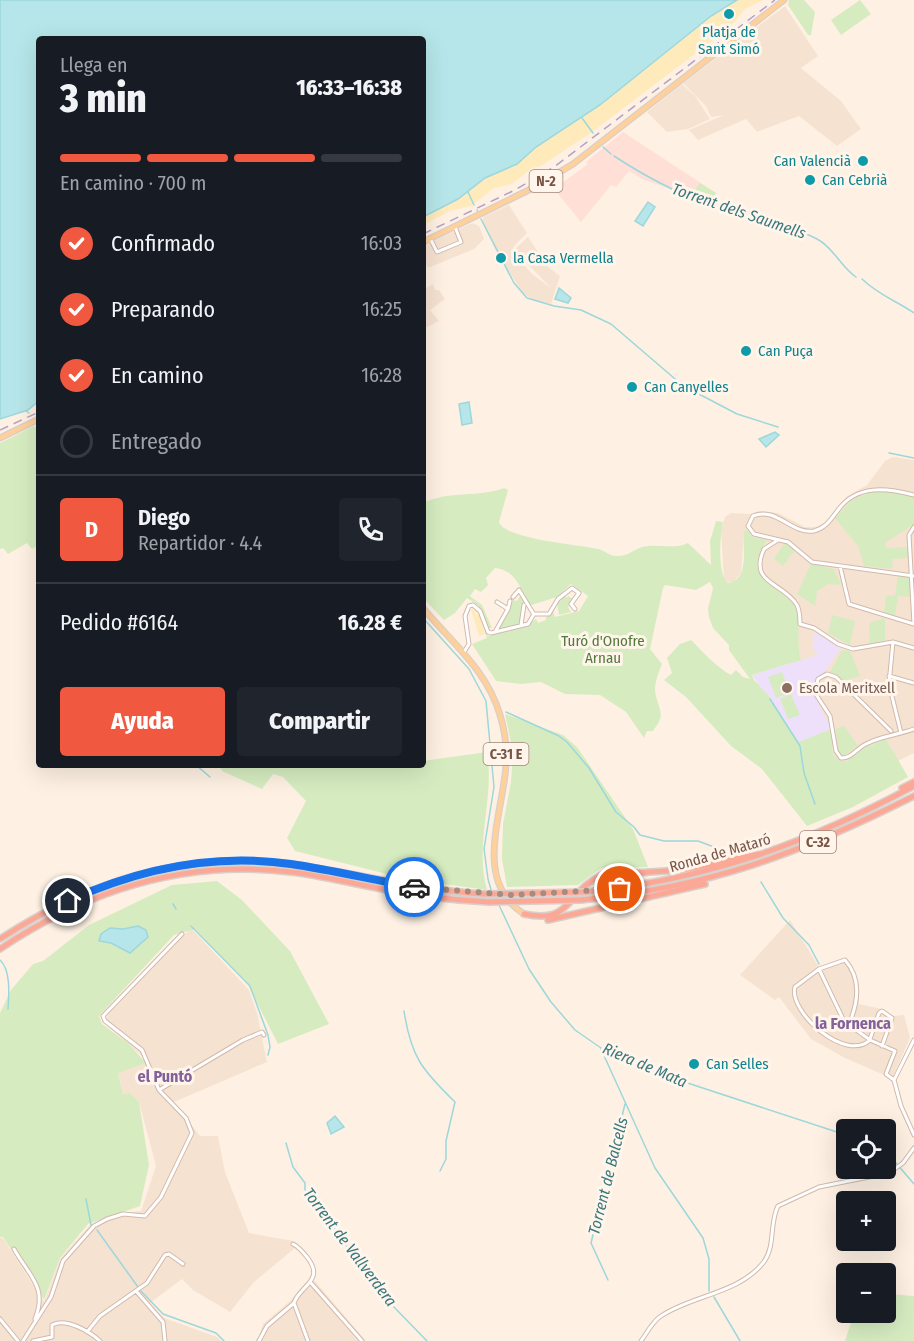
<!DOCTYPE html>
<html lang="es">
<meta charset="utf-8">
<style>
:root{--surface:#171b24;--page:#20242c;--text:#f1f3f6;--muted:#9ea1a6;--line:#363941;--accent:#f05840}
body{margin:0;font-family:"Fira Sans Condensed",sans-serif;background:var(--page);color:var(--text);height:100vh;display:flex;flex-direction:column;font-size:22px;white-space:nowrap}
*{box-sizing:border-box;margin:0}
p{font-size:20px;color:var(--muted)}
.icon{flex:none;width:33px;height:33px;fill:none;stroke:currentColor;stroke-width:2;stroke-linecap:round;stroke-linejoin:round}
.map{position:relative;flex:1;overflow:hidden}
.sheet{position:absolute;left:36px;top:36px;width:390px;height:732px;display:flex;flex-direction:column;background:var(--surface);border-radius:6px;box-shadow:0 6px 24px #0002}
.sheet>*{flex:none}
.controls{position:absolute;left:836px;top:1119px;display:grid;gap:12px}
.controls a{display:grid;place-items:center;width:60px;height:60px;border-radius:6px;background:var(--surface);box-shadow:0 6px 24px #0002;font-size:30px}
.pin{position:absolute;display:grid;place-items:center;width:51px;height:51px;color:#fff;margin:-26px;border:3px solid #fff;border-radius:50%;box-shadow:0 2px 6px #0007}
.courier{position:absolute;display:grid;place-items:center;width:60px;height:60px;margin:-30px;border:4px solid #1a73e8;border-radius:50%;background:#fff;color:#222;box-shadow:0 2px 8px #0007}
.headline em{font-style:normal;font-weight:800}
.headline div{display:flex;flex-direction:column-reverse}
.headline{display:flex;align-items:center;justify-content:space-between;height:102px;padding:0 24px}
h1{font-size:39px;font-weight:800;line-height:45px}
.bar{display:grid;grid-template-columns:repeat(4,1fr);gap:9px 6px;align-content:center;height:72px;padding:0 24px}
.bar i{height:8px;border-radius:4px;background:var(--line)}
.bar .on{background:var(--accent)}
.bar p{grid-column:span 4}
.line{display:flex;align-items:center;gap:15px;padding:0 24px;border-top:2px solid var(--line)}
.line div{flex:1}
.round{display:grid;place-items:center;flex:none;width:63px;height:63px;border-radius:6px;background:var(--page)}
ol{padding:0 24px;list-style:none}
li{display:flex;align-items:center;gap:18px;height:66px}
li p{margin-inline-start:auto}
li .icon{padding:6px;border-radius:50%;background:var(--accent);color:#fff;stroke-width:4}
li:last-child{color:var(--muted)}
li i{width:33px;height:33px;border:3px solid var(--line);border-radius:50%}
.button{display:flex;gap:12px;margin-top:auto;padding:12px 24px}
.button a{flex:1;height:69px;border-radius:6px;background:var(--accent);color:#fff;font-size:24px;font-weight:800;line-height:69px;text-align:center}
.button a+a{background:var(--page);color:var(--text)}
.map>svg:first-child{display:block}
</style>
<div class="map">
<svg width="914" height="1341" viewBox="0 0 914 1341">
<rect width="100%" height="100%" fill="#fef1e3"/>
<!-- residential -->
<path fill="#f6e2d1" d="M785,6L818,56L801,68L841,101L861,129L837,146L799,116L757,132L746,119L698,140L689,130L724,115L711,117L706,106L683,83Z
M682,84L695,96L710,119L688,129L667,132L647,112Z
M509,205L527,233L514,246L512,252L532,274L551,288L514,250L528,237L548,267L560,276L551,304L531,299L521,291L495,249L483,224V217Z
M472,223L479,226L484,239L474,249L428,268L423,258V246Z
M433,284L435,290H439L445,299L430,310L439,321L423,329V290Z
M893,457L914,460V753L898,761L886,739L871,745L847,761H841L833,754L831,729L788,725L768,695L756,684L799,657L797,650L796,609L785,595L768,584L760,575V553L768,540L753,537L747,531L744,533L741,573L733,583L724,581L721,530L725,517L731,513L751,514L759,511L778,513L805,527H816L826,522L846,497L867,485L885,461Z
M790,920L819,967L842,958L849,961L859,985V1004L882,1009L894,1016L904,1015L910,1038L891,1081L884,1075L845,1058L811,1039L779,997L775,1000L740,975Z
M191,928L249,990L257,1013L267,1062L174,1102L200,1136H218L225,1172L249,1233L294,1241L295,1248L254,1282L230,1312L193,1290L182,1279L150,1303L164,1318L217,1337L221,1341H0V1238H3L44,1302L60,1259L90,1225L112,1215L141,1211L156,1166L139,1102L130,1093L123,1094L118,1072L146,1063L144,1058L105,1023L108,1015Z
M315,1281L366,1341H255L259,1336L263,1324L290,1301L306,1282Z"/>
<!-- commercial -->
<path fill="#ffdfd6" d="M623,132L716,193L710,202L644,180L629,171L616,187L611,185L581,222L554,189L588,164L586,162Z"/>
<!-- education -->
<path fill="#eee0fa" d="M813,632L841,648L824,673L816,679L812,690L831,729L799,743L752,675L818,655L813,649Z"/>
<!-- green -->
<path fill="#d6ecc0" d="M789,0H804L815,12L811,35H808L788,5Z
M860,0L871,14L841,35L831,20Z
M700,183L716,193L710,202L694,191Z
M34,426L39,430V545L32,549L27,543L8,554L3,548L0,549V443Z
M504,488L508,490L499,522C504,539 581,545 599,549C605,551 610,556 616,556C627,557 633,550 642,547C657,543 674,550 688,543L711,565L710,541L716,521L723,522C720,535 717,575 728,583C750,580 742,548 744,532L747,530L753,537L768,540C735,583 789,583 796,610C801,626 796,644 801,660L752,675L754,680L768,695L799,742L831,729L833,754L841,761H847L862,749L886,739L908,777L853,807L807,826L762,769L731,746L686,697L664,680L672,673L667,658L680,644L691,640C703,652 716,667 731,675L736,670L743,677L750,679L729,650V645L713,628L709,617L708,609L713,588L710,582L696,590L665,585L663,588L650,649L662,664C658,674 653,686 656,696C661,715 665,714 653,731H647L644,738L626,712L600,695L565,694L541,682L521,684L496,681L472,644L487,638L479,612L488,636L528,625L536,619L538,623L546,620V617L553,611L555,617L579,611L588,596L571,584L557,597L528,606C521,589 516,570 495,568L486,578L488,585L481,592L475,589L470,596L482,605L492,628H489L478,605L467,598L455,613L444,620L423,598V503C450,490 477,498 504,488Z
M870,492H895L914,497V524L885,543L886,548L908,547L909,558L893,559L892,569L864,566L858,546L835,518L852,500Z
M785,543L795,550L783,566L774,559Z
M811,564L834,569L841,585L828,584L817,591L815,606L797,594Z
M898,576L910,577L911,597L898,596L895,616L884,613L886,596L895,595Z
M565,594L566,598L568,596L573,599L568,607L571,612L559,615L557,603Z
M520,596L524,602L520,624L498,630L513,600L517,601Z
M832,615L855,621L850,645L828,633Z
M885,618V640L870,644L869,623Z
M842,650L850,651L860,676L843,681L830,672Z
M782,672L790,693L776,698L768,677Z
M791,694L800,715L788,719L780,699Z
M505,714L563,735L577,747L633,829L648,867L601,868L578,885L507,887L502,859L503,824L511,782L513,752Z
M844,726L858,746L842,757L838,750L836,729Z
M487,752C495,799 474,843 487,890L407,879L295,851L287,838L306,801L283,777L273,774L262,789L222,771L219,766L423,765V761Z
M217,881L242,900L290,951L329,1024L278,1044L246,981L195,929L174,935L99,1016L102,1024L128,1043L146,1063L118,1073L123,1094L130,1093L139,1102L149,1165L140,1206L88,1224L60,1258L44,1300L3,1237H0V1013L11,990L33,964L43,961L89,925L172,885Z
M890,1294L914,1296V1341H845L854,1313L885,1312V1295Z"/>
<!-- sand -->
<path fill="#ffeabc" d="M737,0H763L745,9L729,28L592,132L541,166L532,168L512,184L494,188L471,206L450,211L423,225V217L458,199L485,178L517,164L536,147L618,91L711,16Z
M472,602L481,610L476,613L474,610L476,615L479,614L485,634L479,636L471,610L475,609L469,607L466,625L470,641H467L465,608Z"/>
<!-- water -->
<path fill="#b6e6e9" stroke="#9cd7db" stroke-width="1.5" d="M0,0H737L711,16L600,105L536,147L517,164L485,178L458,199L423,217V39H39V401L28,410L0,419Z
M648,202L655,207L643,226L635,221Z
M559,288L571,298L568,303L555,299Z
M469,402L472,423L462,425L459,404Z
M775,432L779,435L766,447L759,439Z
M138,926L146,930L148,937L130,953L111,943L99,941L101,934L110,928L123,929Z
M335,1116L344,1127L331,1134L327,1123Z"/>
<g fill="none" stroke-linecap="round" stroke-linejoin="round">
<!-- stream -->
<path stroke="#9cd7db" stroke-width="1.5" d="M582,118L593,133
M603,147L611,154
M614,156C652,181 691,200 734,214C761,223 792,226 817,239C833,247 841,267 856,277
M468,192L474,205
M477,210L478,212
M481,219L514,283L527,298L554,306L581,310L611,324L681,384
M862,279C880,296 895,300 914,313
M697,393L737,414L778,427
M26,411L29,413
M889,453L914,458
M423,618L469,669L486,701L494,787L484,849L488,879L492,893
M770,699L800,746L804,773L815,804
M506,712L559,736L567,742L589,768L616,812L634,827L640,835L664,841H698L730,853
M196,765L210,777
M761,882L783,918L809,945L819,964
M173,904L176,909
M499,905L529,969L551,1002L575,1030L601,1048L651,1071L846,1135
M191,926L250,986L268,1035L270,1047L268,1055
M0,960C11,970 9,995 8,1009
M404,1011C411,1057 422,1070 455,1102L446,1141V1159L440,1171
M601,1049L655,1168L703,1238L709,1259V1291
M286,1143L293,1167L305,1183V1190L314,1197L352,1254L377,1283L391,1304L427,1341
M885,1157L896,1163L914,1184
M86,1199L91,1225
M97,1230L138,1287
M608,1280L591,1243L625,1104
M140,1290L163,1314L216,1333L224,1341
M714,1297L740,1341"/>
<!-- minor casing -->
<g stroke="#d2b9ab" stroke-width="5">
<path id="minor" d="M430,238L437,252L461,242L455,227
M914,495C887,488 857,484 838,510C831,519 826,528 814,531C792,535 776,506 753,516L748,526L754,534L788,542L812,562L914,576
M914,527L909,535L914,624
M778,540L764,549C748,584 783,582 797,605C800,611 800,618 800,624L814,628L838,644L853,649L893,642L914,648
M840,566L849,604L914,624
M513,597L519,590L533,613
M508,609L510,601
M534,614H549L558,599L572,588L579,593L571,604L575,609
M521,625L524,605
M495,632L508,609L497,602
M893,642L889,684L901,733
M464,652L469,644L465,616L469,606L473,605L480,611L488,632L491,633L528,624L534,614
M889,676L914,683
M891,731L836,677L827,674L818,679L815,693L830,716L836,751L841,758C851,759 857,748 866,744C881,736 898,735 914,729
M819,969L844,1021L870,1040L895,1051L886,1074L894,1080
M849,1024C858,1003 862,979 845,960L819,969L795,987C788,1012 846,1063 870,1040
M870,1039L879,1013L882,1011L892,1018L882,1046
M914,1040L894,1080L901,1106L914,1135
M159,1090L243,1040L262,1032L264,1035
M293,1244C299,1247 303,1252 307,1257C326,1281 299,1286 294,1303L308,1341
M14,1249C29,1276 48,1287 35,1319
M311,1283L362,1341
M136,1291L163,1322L165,1341
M0,1319L18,1341
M87,1332L100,1316L147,1283L165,1255L169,1254L183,1264
M52,1337V1325C66,1317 90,1332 100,1341
M23,1341L51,1297L63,1261L94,1226L107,1219L123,1214L145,1216L161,1197L192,1133L186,1118L159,1090L142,1050L105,1021L103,1016L182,934
M33,1341L52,1337
M259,1341L267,1326L294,1303
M641,1341C647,1333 652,1322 661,1316C692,1295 738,1294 763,1263C776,1247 769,1223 778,1206L819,1187L889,1173L903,1163L914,1148"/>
</g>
<!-- major casing -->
<g stroke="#d9cfcb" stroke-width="7">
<path id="major" d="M423,242L533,188L573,164L784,0
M0,438L39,419
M423,608C452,643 487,670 500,715C505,731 507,749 506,765C503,814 472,881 524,914"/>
</g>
<!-- highway casing -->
<g stroke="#d9cfcb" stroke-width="8">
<path id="highway" d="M902,788L914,782
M586,892C709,879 806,844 914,786
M581,900C710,887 799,854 914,796
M524,914C573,925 567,890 602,875L682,870L759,854
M548,920L705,884
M0,939C87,882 186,850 290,864C355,873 418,890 484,894
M0,949C88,890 185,859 291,872C318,875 345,882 372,887C410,895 449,900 489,902"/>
</g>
<!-- minor -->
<use href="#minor" stroke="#fff" stroke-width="3"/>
<!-- major -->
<use href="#major" stroke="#ffd099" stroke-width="4.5"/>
<!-- highway -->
<use href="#highway" stroke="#fca896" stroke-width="5"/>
<!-- rail -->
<path stroke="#b3a1c8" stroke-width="1.5" stroke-dasharray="9 6" stroke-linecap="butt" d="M423,234L515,190L554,167L775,0
M0,430L39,412"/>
<!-- highway-bridge casing -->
<g stroke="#d9cfcb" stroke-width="8" stroke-linecap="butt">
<path id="highway-bridge" d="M484,894L586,892
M489,902L581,900"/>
</g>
<!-- highway-bridge -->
<use href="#highway-bridge" stroke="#fca896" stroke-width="5"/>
</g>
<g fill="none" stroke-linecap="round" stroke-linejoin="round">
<!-- done -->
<path stroke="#a78b7e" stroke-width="6" stroke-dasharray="0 10.8" d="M414,887L512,895L620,889"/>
<!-- route -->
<path stroke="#1a73e8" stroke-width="8" d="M68,901C138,869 214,853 291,864C332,870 373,880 414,887"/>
</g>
<!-- markers -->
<g fill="#0f9aa8" stroke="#fff5eb" stroke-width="2">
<circle cx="729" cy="14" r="6"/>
<circle cx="863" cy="161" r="6"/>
<circle cx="810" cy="180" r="6"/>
<circle cx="501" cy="258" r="6"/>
<circle cx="746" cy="351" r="6"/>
<circle cx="632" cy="387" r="6"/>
<circle cx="694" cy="1064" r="6"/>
</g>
<circle fill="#8d6e63" stroke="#fff5eb" stroke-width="2" cx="787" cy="688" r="6"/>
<g text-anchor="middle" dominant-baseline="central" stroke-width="6" stroke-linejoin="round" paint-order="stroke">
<!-- shield labels -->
<g fill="#fff5eb" stroke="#a08478" stroke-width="1.5">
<rect x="529.5" y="170" width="33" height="22" rx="4.5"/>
<rect x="483.5" y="743" width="45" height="22" rx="4.5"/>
<rect x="800" y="831" width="36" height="22" rx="4.5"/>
</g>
<g font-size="14" font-weight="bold" fill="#785447">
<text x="546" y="181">N-2</text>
<text x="506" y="754">C-31 E</text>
<text x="818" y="842">C-32</text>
</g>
<!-- culture labels -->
<g font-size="15" fill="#0d838f" stroke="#fff5eb" text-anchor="start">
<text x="729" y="32" text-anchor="middle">Platja de<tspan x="729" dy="17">Sant Simó</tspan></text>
<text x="851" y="161" text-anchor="end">Can Valencià</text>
<text x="822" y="180">Can Cebrià</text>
<text x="513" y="258">la Casa Vermella</text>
<text x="758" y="351">Can Puça</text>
<text x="644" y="387">Can Canyelles</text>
<text x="706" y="1064">Can Selles</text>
</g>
<!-- park labels -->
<g font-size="15" fill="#52793c" stroke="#fff5eb">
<text x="603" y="641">Turó d'Onofre<tspan x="603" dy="17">Arnau</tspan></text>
</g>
<!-- education labels -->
<g font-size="15" fill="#785e54" stroke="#fff5eb" text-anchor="start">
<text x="799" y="688">Escola Meritxell</text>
</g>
<!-- street labels -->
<g font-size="15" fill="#785447" stroke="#fff5eb">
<text transform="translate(720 853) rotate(-16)">Ronda de Mataró</text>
</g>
<!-- water labels -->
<g font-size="16" font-style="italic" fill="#3a787e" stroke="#fff5eb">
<text transform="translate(739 211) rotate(19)">Torrent dels Saumells</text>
<text transform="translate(645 1065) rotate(23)">Riera de Mata</text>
<text transform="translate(608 1176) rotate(-76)">Torrent de Balcells</text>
<text transform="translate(350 1247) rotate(53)">Torrent de Vallverdera</text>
</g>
<!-- neighbourhood labels -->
<g font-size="16" font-weight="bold" fill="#83629c" stroke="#fff5eb">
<text x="853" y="1023">la Fornenca</text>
<text x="165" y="1076">el Puntó</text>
</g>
</g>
</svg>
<div class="controls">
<a><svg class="icon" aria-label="locate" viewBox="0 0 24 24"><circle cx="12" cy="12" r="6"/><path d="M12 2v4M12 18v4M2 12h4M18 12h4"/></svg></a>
<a>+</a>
<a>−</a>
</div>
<div class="pin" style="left:620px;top:889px;background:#ea580c"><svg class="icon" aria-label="bag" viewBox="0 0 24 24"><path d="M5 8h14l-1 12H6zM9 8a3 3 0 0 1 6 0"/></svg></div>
<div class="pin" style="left:68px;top:901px;background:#1f2937"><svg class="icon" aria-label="home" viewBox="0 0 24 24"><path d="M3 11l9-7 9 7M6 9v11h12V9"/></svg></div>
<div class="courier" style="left:414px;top:887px"><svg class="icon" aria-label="car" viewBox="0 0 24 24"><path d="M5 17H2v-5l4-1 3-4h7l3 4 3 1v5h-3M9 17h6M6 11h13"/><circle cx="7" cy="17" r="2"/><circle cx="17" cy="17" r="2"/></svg></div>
<section class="sheet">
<div class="headline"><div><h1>3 min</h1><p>Llega en</p></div><em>16:33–16:38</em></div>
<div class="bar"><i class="on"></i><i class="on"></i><i class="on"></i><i></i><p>En camino · 700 m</p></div>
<ol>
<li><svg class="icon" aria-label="check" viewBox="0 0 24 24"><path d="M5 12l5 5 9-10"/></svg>Confirmado<p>16:03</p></li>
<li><svg class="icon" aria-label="check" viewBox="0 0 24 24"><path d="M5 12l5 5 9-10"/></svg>Preparando<p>16:25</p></li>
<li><svg class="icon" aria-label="check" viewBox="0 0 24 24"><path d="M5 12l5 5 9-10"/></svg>En camino<p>16:28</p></li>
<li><i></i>Entregado</li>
</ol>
<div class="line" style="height:108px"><b class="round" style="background:var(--accent);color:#fff">D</b><div><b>Diego</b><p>Repartidor · 4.4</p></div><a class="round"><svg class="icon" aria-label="phone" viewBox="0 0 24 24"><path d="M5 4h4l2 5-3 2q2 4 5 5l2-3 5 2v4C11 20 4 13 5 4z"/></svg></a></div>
<div class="line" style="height:78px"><div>Pedido #6164</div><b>16.28 €</b></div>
<div class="button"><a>Ayuda</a><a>Compartir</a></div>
</section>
</div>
